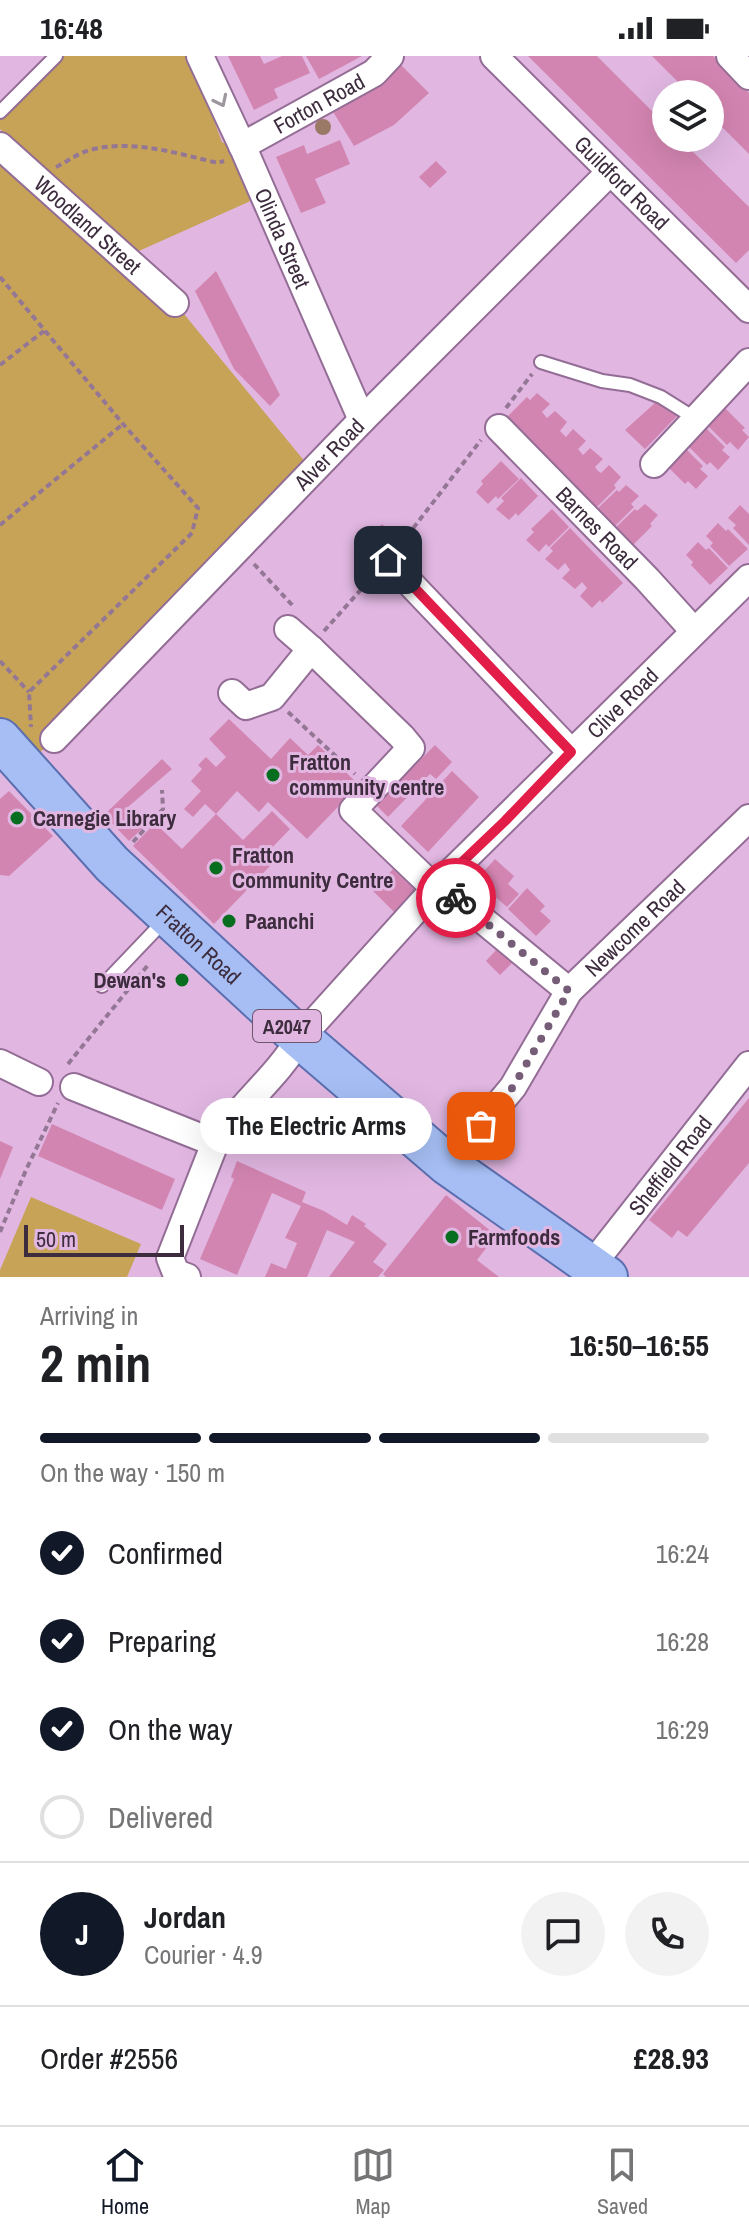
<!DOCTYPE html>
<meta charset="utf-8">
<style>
:root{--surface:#fff;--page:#f2f2f2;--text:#202124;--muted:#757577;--line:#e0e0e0;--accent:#111827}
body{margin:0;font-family:"Archivo Narrow",sans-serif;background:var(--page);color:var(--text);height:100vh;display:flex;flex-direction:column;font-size:30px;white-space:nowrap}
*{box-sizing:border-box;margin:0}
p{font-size:26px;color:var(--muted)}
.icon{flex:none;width:44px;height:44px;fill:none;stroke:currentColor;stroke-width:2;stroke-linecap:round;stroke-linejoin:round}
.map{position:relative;height:1221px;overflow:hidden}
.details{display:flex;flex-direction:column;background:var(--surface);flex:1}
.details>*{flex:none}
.fabs{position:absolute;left:652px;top:24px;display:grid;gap:16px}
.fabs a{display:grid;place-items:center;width:72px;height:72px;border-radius:50%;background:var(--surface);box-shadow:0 8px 32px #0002;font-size:40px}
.scale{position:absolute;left:24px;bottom:20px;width:160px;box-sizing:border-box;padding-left:8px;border:4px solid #3d2c3e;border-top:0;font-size:22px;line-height:28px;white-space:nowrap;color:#3d2c3e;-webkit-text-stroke:6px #e1b7e2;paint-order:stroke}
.pin{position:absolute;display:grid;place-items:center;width:68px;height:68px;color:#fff;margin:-34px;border-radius:16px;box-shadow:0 4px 12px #0006}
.courier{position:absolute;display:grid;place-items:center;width:80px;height:80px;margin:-40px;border:6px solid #e11d48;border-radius:50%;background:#fff;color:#222;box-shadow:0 2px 10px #0007}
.bubble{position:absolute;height:56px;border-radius:28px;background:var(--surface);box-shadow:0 8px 32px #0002;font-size:26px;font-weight:700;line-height:56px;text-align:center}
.summary em{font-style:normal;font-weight:700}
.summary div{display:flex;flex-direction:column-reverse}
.summary{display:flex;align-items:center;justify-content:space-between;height:136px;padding:0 40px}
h1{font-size:52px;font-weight:700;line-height:60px}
.bar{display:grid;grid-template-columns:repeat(4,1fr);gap:12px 8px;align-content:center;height:96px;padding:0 40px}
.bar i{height:10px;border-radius:6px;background:var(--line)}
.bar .selected{background:var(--accent)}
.bar p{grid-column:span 4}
.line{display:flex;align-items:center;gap:20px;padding:0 40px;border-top:2px solid var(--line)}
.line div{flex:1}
.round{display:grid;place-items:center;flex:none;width:84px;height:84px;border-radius:42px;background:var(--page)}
ol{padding:0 40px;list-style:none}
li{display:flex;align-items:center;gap:24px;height:88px}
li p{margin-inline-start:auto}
li .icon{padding:8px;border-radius:50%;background:var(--accent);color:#fff;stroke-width:4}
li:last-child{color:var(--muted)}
li i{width:44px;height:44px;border:4px solid var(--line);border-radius:50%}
.status{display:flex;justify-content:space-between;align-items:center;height:56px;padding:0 40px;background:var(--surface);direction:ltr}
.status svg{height:22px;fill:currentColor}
.menu{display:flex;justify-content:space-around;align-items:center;height:112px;border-top:2px solid var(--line);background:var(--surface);font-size:22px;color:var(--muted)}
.menu a{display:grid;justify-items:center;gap:4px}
.menu .selected{color:var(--accent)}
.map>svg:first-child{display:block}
</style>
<div class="status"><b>16:48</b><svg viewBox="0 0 49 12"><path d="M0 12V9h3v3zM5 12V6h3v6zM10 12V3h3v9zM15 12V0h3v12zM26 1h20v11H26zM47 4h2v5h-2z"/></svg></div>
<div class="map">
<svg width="749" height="1221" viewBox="0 0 749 1221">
<rect width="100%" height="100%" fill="#e1b7e2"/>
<!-- green -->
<path fill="#c6a357" d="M56,0H190L222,86L245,96L255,143L130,199L0,73V56Z
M0,90L175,247L306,407L27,711L0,680Z
M31,1141L141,1188L127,1221H0V1214Z"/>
<!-- building -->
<path fill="#d385b1" d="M228,0H260L264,8L282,0H302L310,17L274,33L278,42L254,54Z
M306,0H362L319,23Z
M528,0H597L666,69V82H679L749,151V194L736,207Z
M652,0H713L749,37V98L710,59V38H690Z
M401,9L429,37L394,69L354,90L332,54L372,33Z
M340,84L350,108L315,123L326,147L301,157L276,101L304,89L307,98Z
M436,105L447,116L430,132L419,121Z
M216,215L280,339L270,350L234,313L195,235Z
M537,337L550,348L542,356L547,362L555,355L567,366L560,375L566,381L573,373L586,385L578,393L583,399L590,392L603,403L595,411L598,415L601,417L609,409L621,421L614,429L616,432L596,452L507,361L527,341L530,344Z
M656,346L677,360L645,393L625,374Z
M725,352L745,372L742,374L749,381L738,394L730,386L727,389L707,369Z
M705,371L725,391L722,394L730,401L718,414L710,406L707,409L687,389Z
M683,390L703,410L700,413L708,420L696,433L688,425L685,428L665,408Z
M501,405L519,423L498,443L496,440L488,448L476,436L483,428L481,425Z
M521,422L538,440L518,460L516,457L509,464L496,453L504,445L501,442Z
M626,429L639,440L631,448L634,451L614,471L597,453L617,434L619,436Z
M645,448L658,459L650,468L652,470L632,490L615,472L635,453L637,455Z
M740,449L749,458V489L733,472L736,469L728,462Z
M552,453L569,471L549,491L546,488L539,496L526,484L534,476L531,473Z
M718,467L726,475L728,473L748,493L729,510L710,490L713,487L706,480Z
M382,468L398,483L371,511L355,495Z
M570,472L623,527L602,547L600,544L592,552L580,540L587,532L582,526L575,533L562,522L570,514L565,507L558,514L545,503L553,495L550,492Z
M698,486L706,494L709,492L728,512L710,529L691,509L693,506L686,499Z
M229,663L271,703L290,682L308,699L318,689L359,729L307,783L268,746L259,756L237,735L216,758L205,748L193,761L184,753L201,735L191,725L202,713L198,709L206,701L216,711L226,701L209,683Z
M435,689L452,706L436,723L430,718L388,761L376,749Z
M162,703L172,713L128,751L146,769L129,785L104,759Z
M452,715L479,741L428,796L401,770Z
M9,735L53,780L9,820L0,819V743Z
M272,755L290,773L264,800L272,808L214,868L133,790L155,767L182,793L216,758L243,784Z
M495,803L514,820L508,828L519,838L507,851L476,824Z
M393,813L417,836L396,858L373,835Z
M527,832L545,850L540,855L551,865L536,880L508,853Z
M497,893L512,907L500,919L486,905Z
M749,1042V1107L687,1181L678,1174L672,1182L649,1164Z
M52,1068L175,1123L162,1154L38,1100Z
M0,1085L13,1091L0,1123Z
M237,1105L306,1136L302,1146L324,1155L347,1169L352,1159L366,1168L364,1170L387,1188L373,1206L384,1214L378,1221H329L355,1186L327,1174L307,1221H265L271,1207L286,1213L297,1187L285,1182L301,1150L272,1137L237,1219L200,1203L234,1123L231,1121Z
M446,1139L492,1176L490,1187L477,1204L499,1221H386L383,1218Z"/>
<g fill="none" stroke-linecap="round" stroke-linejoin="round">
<!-- service casing -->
<g stroke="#936d95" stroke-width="16">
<path id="service" d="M0,56L56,0
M541,306L602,325L630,329L661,341L696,363
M102,930L164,865"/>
</g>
<!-- minor casing -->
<g stroke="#936d95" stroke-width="30">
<g id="minor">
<path id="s1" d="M200,0L245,96L362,364"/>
<path id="s2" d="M494,0L749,253"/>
<path d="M730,0L749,20"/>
<path id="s3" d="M0,90L175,247"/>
<path id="s4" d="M242,90L374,17L390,0"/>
<path id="s5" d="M499,372L647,523L694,575"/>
<path d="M654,408L749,306"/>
<path d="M388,504L571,696"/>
<path d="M288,573L311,593"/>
<path d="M232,637L246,650L272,641L311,593L402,681L411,692L353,754L425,823L439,828L569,935"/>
<path id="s6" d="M54,683L362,364L610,116"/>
<path d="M0,1007L39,1026"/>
<path d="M74,1031L215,1087"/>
<path id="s7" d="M448,1109L513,1031L569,935L749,762"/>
<path id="s8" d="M591,1210L749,1009"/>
<path id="s9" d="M187,1221L176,1217L170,1202L215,1087C240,1049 277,1021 300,982L439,828L749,522"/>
</g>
</g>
<!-- primary casing -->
<g stroke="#5b6fb0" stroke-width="44">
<g id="primary">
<path id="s10" d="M0,683L112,808L300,982L448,1109L607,1221"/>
</g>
</g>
<!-- path -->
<path stroke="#947695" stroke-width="4" stroke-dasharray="6 4" stroke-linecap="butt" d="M56,111C67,106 78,97 90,94C133,83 175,97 218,107L224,105
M0,221L123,368L198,452L192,477L29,636L31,671
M0,309L44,275
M506,352L532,318
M0,469L123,368
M401,488L481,384
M254,508L294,551
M324,575L374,519
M0,605L29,636
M288,656L355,718
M133,786L163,753L162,734
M68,1008L148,909
M0,1176L26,1114L58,1047"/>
<!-- service -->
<use href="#service" stroke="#fff" stroke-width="12"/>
<!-- minor -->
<use href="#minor" stroke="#fff" stroke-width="26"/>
<!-- primary -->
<use href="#primary" stroke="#a6bef4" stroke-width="40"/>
</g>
<!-- trees -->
<circle fill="#9a7966" cx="323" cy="71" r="8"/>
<!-- one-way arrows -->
<defs><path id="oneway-chevron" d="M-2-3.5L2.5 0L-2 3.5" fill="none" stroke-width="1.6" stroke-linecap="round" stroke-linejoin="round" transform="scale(2)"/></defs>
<use stroke="#9e969e" href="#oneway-chevron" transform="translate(221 45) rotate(64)"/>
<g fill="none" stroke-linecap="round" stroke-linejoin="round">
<!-- done -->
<path stroke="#765d77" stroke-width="8" stroke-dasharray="0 14.4" d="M456,842L569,935L513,1031L481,1070"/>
<!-- route -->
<path stroke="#e11d48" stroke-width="10" d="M388,504L571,696L505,765L439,828L456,842"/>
</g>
<!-- markers -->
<g fill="#066e1e" stroke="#e1b7e2" stroke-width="3">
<circle cx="273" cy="719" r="8"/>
<circle cx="17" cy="762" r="8"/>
<circle cx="216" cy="812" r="8"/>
<circle cx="229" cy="865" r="8"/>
<circle cx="182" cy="924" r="8"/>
<circle cx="452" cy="1181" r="8"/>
</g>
<g text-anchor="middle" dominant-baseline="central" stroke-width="6" stroke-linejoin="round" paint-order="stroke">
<!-- shield labels -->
<rect fill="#e1b7e2" stroke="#6e566f" stroke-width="2" x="253" y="954" width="68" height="32" rx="6"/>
<g font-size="20" font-weight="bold" fill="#3d2c3e">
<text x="287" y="970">A2047</text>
</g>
<!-- street labels -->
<g font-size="22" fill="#3d2c3e" stroke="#e1b7e2">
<text stroke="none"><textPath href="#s4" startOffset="88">Forton Road</textPath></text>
<text stroke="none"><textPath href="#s2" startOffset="180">Guildford Road</textPath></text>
<text stroke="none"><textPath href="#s3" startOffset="118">Woodland Street</textPath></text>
<text stroke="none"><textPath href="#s1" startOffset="200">Olinda Street</textPath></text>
<text stroke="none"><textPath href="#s6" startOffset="396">Alver Road</textPath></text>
<text stroke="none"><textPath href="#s5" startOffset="140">Barnes Road</textPath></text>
<text stroke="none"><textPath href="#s9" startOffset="752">Clive Road</textPath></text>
<text stroke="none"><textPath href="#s7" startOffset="304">Newcome Road</textPath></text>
<text stroke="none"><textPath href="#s10" startOffset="286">Fratton Road</textPath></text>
<text stroke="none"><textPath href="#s8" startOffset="128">Sheffield Road</textPath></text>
</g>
<!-- poi labels -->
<g font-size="22" font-weight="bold" fill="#3d2c3e" stroke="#e1b7e2" text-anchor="start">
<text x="289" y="706">Fratton<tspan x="289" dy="25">community centre</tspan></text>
<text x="33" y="762">Carnegie Library</text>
<text x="232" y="799">Fratton<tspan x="232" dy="25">Community Centre</tspan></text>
<text x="245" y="865">Paanchi</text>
<text x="166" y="924" text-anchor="end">Dewan's</text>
<text x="468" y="1181">Farmfoods</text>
</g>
</g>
</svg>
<div class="fabs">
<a><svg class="icon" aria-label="layers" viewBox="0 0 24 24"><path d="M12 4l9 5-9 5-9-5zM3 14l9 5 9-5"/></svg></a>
</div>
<div class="scale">50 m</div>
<div class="pin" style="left:481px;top:1070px;background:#ea580c"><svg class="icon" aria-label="bag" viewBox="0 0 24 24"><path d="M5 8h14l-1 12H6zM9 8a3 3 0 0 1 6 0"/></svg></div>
<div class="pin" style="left:388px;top:504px;background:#1f2937"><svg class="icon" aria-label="home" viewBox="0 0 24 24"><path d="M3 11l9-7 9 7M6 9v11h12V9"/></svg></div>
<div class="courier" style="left:456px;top:842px"><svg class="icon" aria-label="bike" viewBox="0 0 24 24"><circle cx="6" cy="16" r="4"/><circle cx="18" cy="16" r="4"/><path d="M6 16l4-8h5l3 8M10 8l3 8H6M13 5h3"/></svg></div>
<div class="bubble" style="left:200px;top:1042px;width:232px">The Electric Arms</div>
</div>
<section class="details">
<div class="summary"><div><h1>2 min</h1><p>Arriving in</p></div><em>16:50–16:55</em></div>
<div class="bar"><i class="selected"></i><i class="selected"></i><i class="selected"></i><i></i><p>On the way · 150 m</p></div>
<ol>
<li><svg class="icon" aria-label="check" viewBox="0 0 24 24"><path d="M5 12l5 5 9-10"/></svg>Confirmed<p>16:24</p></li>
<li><svg class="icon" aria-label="check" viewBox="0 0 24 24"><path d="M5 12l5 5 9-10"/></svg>Preparing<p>16:28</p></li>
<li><svg class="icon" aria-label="check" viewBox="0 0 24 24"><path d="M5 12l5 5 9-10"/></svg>On the way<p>16:29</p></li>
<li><i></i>Delivered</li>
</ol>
<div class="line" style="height:144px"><b class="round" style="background:var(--accent);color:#fff">J</b><div><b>Jordan</b><p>Courier · 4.9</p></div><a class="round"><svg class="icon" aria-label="chat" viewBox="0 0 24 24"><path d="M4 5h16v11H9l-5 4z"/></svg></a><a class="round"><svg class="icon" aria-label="phone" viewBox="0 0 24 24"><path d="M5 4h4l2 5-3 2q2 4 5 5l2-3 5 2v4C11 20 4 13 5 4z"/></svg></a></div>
<div class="line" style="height:104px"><div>Order #2556</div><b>£28.93</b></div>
</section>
<nav class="menu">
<a class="selected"><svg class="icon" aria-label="home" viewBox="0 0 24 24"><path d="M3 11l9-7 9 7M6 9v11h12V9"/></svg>Home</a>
<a><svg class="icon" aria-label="map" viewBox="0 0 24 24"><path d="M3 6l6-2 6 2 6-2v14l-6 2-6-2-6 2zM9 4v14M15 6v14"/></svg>Map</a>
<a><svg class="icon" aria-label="saved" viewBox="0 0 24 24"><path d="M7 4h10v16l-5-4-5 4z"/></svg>Saved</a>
</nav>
